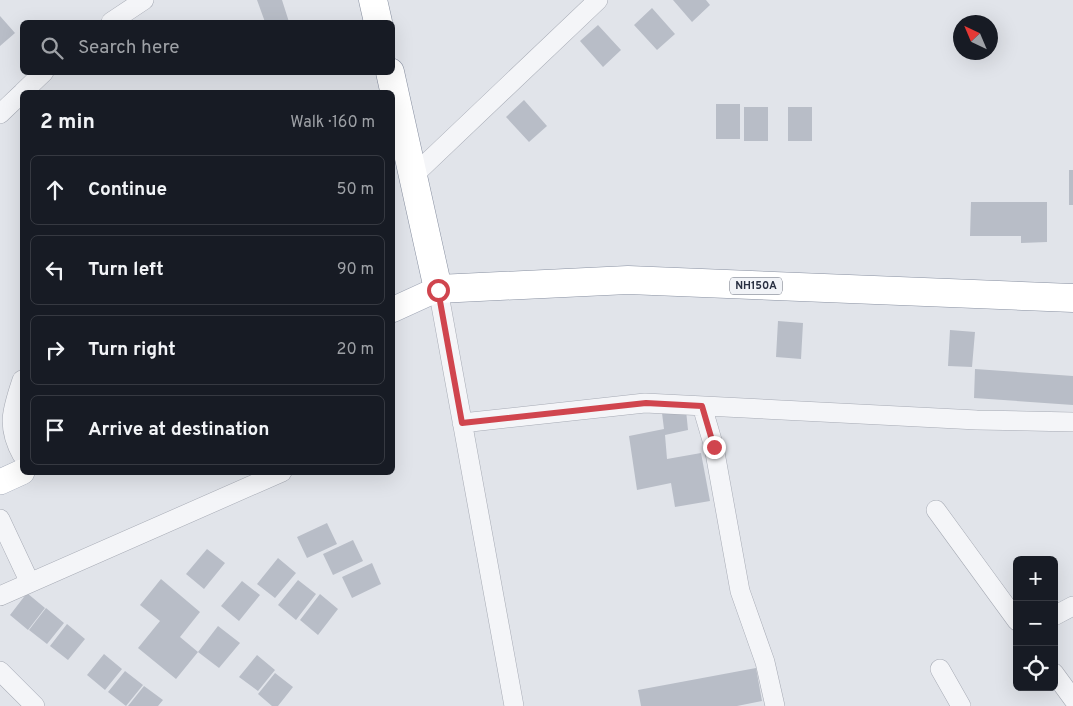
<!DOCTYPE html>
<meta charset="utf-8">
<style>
body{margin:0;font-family:Overpass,sans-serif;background:#242831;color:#f1f3f6}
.controls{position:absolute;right:15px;bottom:15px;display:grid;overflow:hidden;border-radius:8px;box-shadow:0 5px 20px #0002}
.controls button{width:45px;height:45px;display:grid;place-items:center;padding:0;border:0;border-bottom:1px solid #363941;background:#171b24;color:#f1f3f6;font:25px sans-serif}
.compass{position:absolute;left:953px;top:15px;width:45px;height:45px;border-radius:50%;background:#171b24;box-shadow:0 5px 20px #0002;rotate:316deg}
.stop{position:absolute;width:15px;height:15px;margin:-11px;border:4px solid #d0454e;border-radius:50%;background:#fff}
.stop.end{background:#d0454e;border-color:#fff;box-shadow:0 1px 5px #0008}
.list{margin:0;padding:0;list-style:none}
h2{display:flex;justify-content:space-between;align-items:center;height:65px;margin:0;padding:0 20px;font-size:21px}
h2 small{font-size:16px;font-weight:400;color:#9ea1a6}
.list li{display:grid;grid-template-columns:32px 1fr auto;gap:15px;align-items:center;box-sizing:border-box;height:70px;margin:0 10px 10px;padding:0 10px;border:1px solid #363941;border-radius:8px}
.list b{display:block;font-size:19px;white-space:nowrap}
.list em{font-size:16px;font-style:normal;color:#9ea1a6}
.icon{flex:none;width:28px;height:28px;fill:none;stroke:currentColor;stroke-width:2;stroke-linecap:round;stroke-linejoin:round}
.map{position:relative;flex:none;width:1073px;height:706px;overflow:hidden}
.search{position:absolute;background:#171b24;box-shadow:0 5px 20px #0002;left:20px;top:20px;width:375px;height:55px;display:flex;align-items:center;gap:12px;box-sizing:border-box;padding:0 18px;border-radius:8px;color:#9ea1a6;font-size:19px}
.panel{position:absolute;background:#171b24;box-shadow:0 5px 20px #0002;left:20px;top:90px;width:375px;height:385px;border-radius:8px}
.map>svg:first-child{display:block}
.building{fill:#b8bdc7}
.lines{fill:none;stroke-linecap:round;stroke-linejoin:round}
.minor-casing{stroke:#a6aab4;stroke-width:20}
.major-casing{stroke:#a0a7b6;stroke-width:26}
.highway-casing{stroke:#8890a1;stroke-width:29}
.minor{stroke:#f4f5f8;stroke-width:19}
.major{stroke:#fff;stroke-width:25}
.highway{stroke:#fff;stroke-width:28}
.route{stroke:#d0454e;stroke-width:6}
.labels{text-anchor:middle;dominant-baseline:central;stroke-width:5;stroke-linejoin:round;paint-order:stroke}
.shield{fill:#f1f3f7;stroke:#656a78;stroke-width:1}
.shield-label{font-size:11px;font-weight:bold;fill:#293042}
</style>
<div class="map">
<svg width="1073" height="706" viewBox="0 0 1073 706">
<rect width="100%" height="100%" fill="#e1e4ea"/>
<path class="building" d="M257,0H282L289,22H265Z
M673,0H706L710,5L692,22Z
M652,8L675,34L657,50L634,25Z
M0,16L15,33L0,46Z
M598,25L621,50L603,67L580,41Z
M524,100L547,126L529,142L506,117Z
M716,104H740V139H716Z
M744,107H768V141H744Z
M788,107H812V141H788Z
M1069,170H1073V205H1069Z
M971,202H1047V242L1021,243V236H970Z
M778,321L803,323L801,359L776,357Z
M950,330L975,332L972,367L948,366Z
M975,369L1073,376V405L974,398Z
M686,410L688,430L665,435L667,459L701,453L710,501L675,507L671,483L637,490L629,436L664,429L662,413Z
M327,523L337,544L307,558L297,537Z
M353,540L363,561L333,575L323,554Z
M207,549L225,563L204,589L186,574Z
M278,558L296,573L275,598L257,584Z
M372,563L381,584L352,598L342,577Z
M161,579L200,612L180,637L198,652L218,626L240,643L219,668L198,652L176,679L138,648L160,621L140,605Z
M298,580L316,594L296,620L278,605Z
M242,581L260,595L239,621L221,606Z
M27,593L45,608L28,630L10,615Z
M320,594L338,609L318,635L300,620Z
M46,608L64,623L47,644L29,630Z
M67,624L85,639L68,660L50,646Z
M104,654L122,669L105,690L87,675Z
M257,655L275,670L258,691L239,677Z
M756,668L762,701L737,706H641L638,690Z
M125,671L143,685L126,706L108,692Z
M275,673L293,687L278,706H272L258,694Z
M144,686L163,700L158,706H128Z"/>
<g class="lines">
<g class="minor-casing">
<path id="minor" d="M111,22L144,0
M23,92L44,72
M0,114L22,93
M413,176L598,0
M438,289L514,706
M22,380C12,410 6,426 22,455
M702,406L714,447L740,591L765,662L775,706
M462,423L645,403L977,420L1073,422
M936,510L1017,621
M0,519L30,583
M0,596L282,472
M1054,616L1073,606
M940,669L961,706
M0,671L35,706
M1054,673L1073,699"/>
</g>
<g class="major-casing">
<path id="major" d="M392,310L438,289
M0,482L22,472"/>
</g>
<g class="highway-casing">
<path id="highway" d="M373,0L378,22
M390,72L438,289L628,280L1073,298"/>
</g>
<use href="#minor" class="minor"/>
<use href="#major" class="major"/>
<use href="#highway" class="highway"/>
</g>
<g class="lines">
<path class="route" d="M438,290L462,423L646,403L702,406L714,447"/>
</g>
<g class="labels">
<rect class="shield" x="730" y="277.5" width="52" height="17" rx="4"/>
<g class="shield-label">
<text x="756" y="286">NH150A</text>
</g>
</g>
</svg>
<div class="controls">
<button>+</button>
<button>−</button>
<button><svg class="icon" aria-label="locate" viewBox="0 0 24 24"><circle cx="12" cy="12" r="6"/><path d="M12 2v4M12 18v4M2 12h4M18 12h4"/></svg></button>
</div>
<svg class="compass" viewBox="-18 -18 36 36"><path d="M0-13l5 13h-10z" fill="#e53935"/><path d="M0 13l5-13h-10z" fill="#9ea1a6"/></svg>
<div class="stop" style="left:438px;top:290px"></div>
<div class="stop end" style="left:714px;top:447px"></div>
<div class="search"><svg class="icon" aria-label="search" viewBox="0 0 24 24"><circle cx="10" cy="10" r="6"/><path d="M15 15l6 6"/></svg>Search here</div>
<section class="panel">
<h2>2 min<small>Walk · 160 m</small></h2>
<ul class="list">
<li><svg class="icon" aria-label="ahead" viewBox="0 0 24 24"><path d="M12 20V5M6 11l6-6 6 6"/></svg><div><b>Continue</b></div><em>50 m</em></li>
<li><svg class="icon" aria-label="left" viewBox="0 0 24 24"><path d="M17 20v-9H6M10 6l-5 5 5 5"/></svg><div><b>Turn left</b></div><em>90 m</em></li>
<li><svg class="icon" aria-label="right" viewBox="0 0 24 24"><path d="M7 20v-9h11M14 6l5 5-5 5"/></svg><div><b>Turn right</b></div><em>20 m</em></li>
<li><svg class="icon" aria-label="arrive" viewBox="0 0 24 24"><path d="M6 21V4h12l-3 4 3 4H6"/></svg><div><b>Arrive at destination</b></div></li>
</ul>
</section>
</div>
